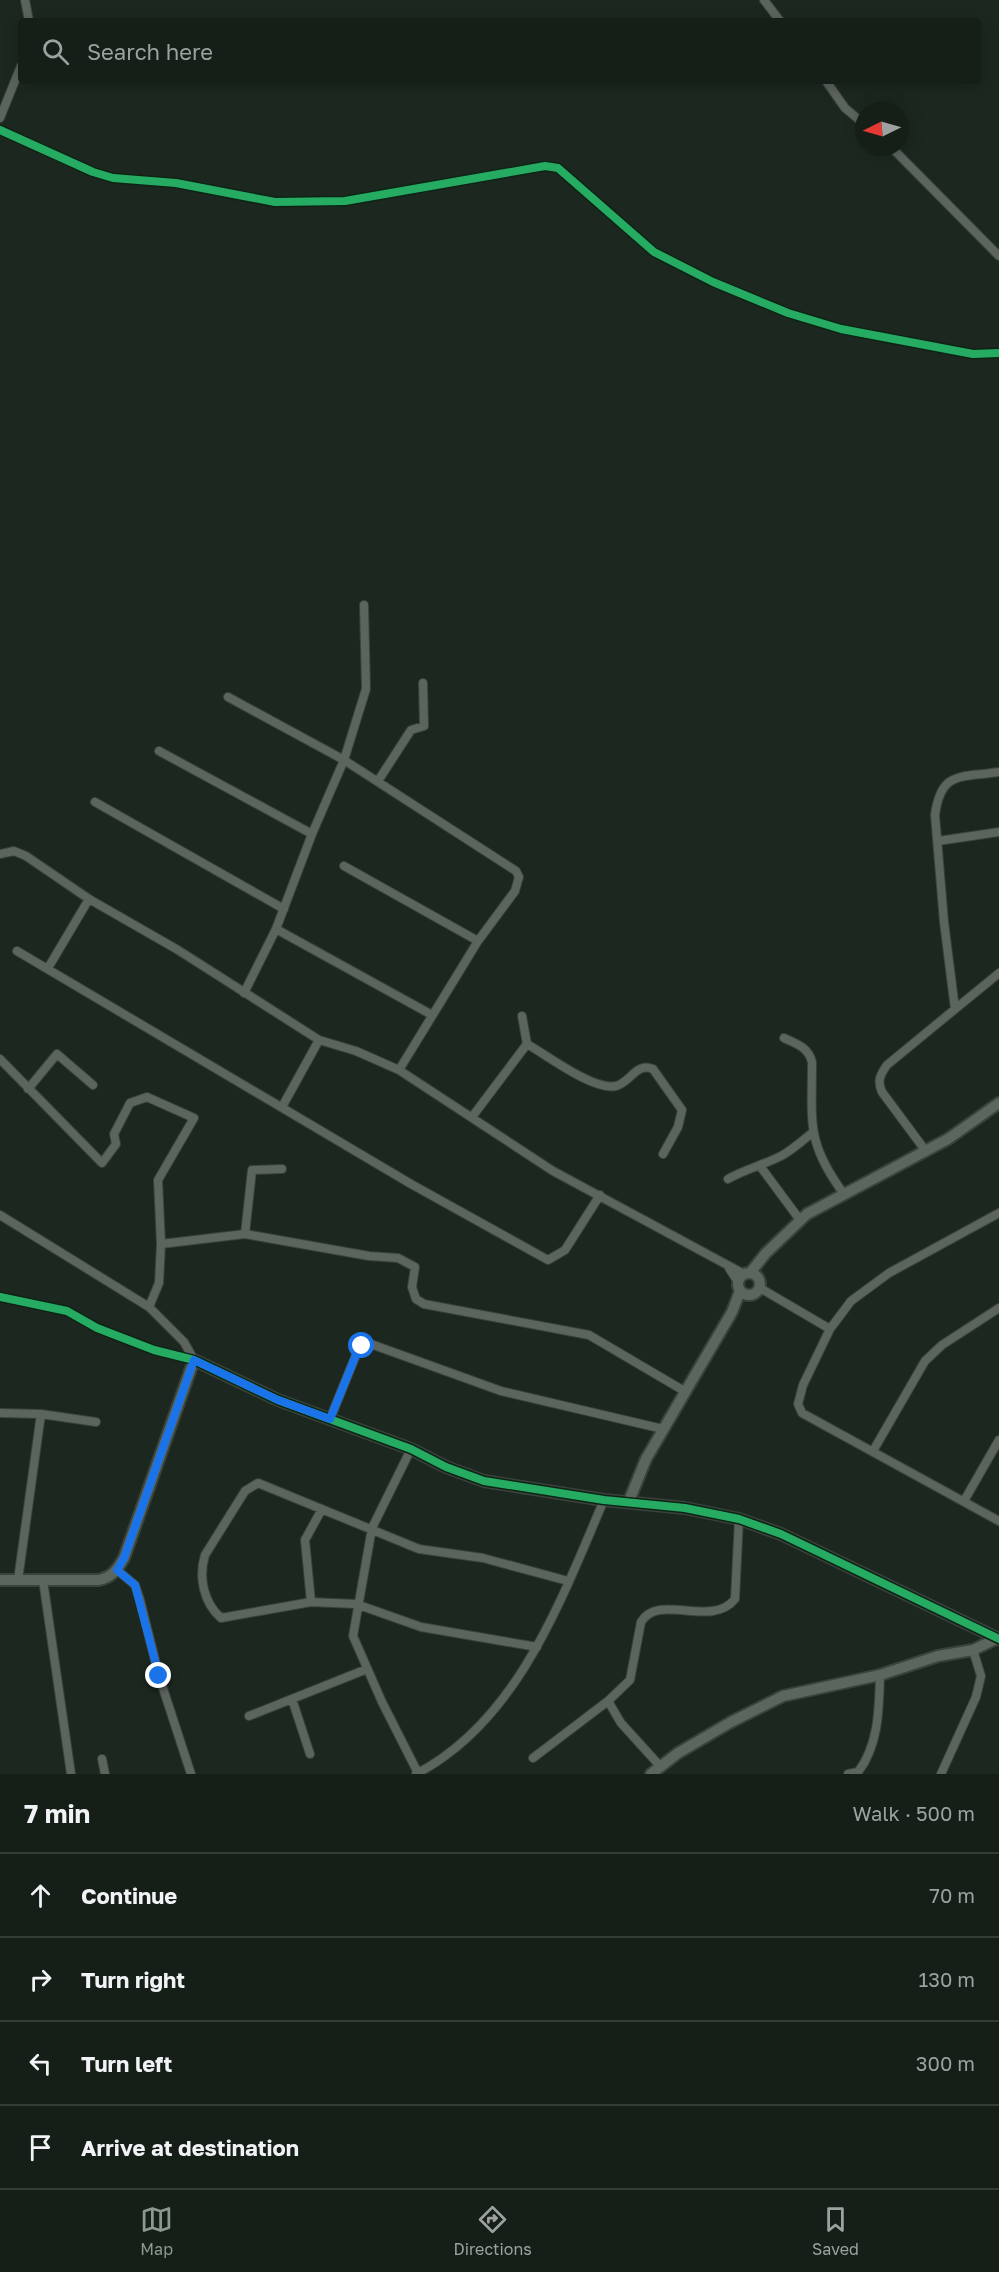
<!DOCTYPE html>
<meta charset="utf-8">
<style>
body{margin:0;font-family:"Golos Text",sans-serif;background:#222b24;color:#f1f3f6}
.compass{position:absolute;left:855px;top:102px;width:54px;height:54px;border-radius:50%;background:#151e17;box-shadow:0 3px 15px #0003;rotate:265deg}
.stop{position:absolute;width:18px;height:18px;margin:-14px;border:4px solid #1a73e8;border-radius:50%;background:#fff}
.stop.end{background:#1a73e8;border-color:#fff;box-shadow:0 2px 6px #0008}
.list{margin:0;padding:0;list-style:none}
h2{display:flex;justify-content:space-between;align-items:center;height:78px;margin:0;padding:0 24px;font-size:26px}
h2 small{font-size:20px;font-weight:400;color:#9da2a1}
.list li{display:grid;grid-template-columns:39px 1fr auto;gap:18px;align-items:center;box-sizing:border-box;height:84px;padding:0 24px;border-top:2px solid #343c36}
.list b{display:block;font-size:22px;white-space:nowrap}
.list em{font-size:20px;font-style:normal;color:#9da2a1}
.icon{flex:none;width:33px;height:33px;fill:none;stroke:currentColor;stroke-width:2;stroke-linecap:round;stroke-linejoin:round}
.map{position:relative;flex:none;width:999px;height:1774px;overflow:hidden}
.search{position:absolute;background:#151e17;box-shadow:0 3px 15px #0003;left:18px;right:18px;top:18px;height:66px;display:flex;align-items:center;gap:15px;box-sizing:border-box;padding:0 21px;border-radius:6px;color:#9da2a1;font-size:22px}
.sheet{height:414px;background:#151e17}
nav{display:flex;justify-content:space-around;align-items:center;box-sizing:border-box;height:84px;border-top:2px solid #343c36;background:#151e17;font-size:16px;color:#9da2a1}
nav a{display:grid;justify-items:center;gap:3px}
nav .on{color:#8c998f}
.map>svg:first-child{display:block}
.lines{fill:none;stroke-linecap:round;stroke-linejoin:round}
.street-casing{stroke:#39433c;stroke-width:10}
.secondary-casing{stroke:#39433c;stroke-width:14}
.street{stroke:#5c645e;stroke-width:8}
.secondary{stroke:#5b665e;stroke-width:10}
.cycleway-casing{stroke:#0d2314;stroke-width:11}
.cycleway{stroke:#26ab63;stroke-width:8}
.route{stroke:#1a73e8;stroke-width:8}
</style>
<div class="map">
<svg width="999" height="1774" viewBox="0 0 999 1774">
<rect width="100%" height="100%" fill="#1c281f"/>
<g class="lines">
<g class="street-casing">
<path id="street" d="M25,0L29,21
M764,0L780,21
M826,81L845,108L864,124
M0,118L21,66
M0,130L93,172L113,178L176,183L275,202L345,201L545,166L558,168L654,252L713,282L788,313L841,329L973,354L999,353
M891,147L999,256
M228,697L344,760L516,871L519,877L515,891L478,941L399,1070
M159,751L312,834
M378,781L411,730L424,726L423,683
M95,802L284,909
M938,841L999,832
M0,854L14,851L26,856L89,899L178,950L319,1040L356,1051L399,1070L553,1171L744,1274
M344,866L478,941
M276,929L432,1015
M17,951L411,1184L548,1260L565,1250L600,1195
M48,968L89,899
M244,993L276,929L312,834L344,760L366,689L364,605
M955,1009L944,922L935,815C941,770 961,778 999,772
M784,1038C797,1044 808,1047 812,1062C812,1123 806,1143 844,1194
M527,1044C548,1056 594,1091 616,1086C631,1082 636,1062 653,1069L682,1110L678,1127L663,1154
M0,1059L102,1163L116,1144L114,1134L130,1103L147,1097L194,1118L158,1180L161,1244L159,1283L149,1307
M28,1089L57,1054L93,1085
M282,1107L319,1040
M472,1117L527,1044L522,1016
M925,1150L882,1092C877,1081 880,1075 887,1065L999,973
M760,1166L800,1220
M728,1179C746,1169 763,1165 781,1156C792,1150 802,1141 812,1133
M999,1213L889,1273L851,1301L830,1329L803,1385L798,1404L802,1413L999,1521
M0,1215L149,1307L184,1342L194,1360
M245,1234L252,1170L282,1169
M161,1244L245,1234L369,1256L398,1258L415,1267L412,1287L416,1299L424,1304L589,1335L686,1392
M729,1268L738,1282
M760,1288L830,1329
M0,1297L67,1311L97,1328L154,1350L194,1360
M0,1413L41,1414L96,1422
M330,1419L358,1350L368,1343L501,1391L663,1429
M411,1449L372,1528L353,1636L382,1702L418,1773
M873,1451L925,1361L942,1345L999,1308
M964,1501L999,1440
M117,1570L135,1585L140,1600L159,1676L191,1774
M18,1580L41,1414
M43,1580L71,1774
M311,1602L305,1540L322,1509
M537,1647L421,1627L356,1604L311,1602L221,1618C204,1603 198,1578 205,1555L245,1491L258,1483L419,1549L483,1558L568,1581
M292,1699L310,1754
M608,1701L621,1723L660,1766
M249,1716L367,1669
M533,1758L608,1701L630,1680L641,1622C659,1592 711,1629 735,1599L739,1519
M102,1759L105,1774
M416,1774C518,1721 561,1600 604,1500
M848,1774L858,1772C879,1745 879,1708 880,1675
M941,1774L976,1697L981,1676L973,1650"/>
</g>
<g class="secondary-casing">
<path id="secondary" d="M738 1284a11 11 0 1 1 22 0a11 11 0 1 1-22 0Z
M750,1273L766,1253L807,1214L948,1139L999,1103
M629,1501L646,1459L732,1312L740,1291
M0,1580H99C112,1577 117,1570 124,1558L194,1360L278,1400L411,1449L446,1467L484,1481L604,1500L685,1508L739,1519L781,1534L999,1639
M651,1774L678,1753L731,1722L783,1696L880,1675L938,1656L973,1650L998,1638"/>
</g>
<use href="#street" class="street"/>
<use href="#secondary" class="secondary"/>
<g class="cycleway-casing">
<path id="cycleway" d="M0,130L93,172L113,178L176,183L275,202L345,201L545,166L558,168L654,252L713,282L788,313L841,329L973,354L999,353
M0,1297L67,1311L97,1328L154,1350L194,1360L278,1400L411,1449L446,1467L484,1481L604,1500L685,1508L739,1519L781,1534L999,1639"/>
</g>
<use href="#cycleway" class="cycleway"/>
</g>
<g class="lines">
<path class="route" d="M159,1676L135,1585L117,1570L124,1558L194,1360L278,1400L330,1419L358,1350L362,1346"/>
</g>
</svg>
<svg class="compass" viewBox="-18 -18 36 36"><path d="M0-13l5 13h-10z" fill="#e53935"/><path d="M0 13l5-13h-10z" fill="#9da2a1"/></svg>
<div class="stop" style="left:362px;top:1346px"></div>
<div class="stop end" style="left:159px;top:1676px"></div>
<div class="search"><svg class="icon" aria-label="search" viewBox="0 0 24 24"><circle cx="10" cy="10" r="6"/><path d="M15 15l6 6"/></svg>Search here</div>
</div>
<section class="sheet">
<h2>7 min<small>Walk · 500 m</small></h2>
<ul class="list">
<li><svg class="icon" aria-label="ahead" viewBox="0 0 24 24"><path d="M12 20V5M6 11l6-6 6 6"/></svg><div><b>Continue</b></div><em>70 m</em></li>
<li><svg class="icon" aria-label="right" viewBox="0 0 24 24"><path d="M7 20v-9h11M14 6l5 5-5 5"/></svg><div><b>Turn right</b></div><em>130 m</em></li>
<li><svg class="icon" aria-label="left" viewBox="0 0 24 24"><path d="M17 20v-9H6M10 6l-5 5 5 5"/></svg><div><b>Turn left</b></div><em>300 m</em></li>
<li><svg class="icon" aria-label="arrive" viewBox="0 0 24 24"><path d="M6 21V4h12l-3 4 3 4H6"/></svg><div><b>Arrive at destination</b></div></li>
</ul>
</section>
<nav>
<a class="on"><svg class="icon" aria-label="map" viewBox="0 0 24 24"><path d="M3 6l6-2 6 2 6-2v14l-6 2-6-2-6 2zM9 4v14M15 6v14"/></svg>Map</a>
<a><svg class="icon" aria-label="directions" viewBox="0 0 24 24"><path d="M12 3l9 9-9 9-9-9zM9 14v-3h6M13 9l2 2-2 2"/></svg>Directions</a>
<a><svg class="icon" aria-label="saved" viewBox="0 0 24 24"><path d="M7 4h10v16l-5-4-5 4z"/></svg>Saved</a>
</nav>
